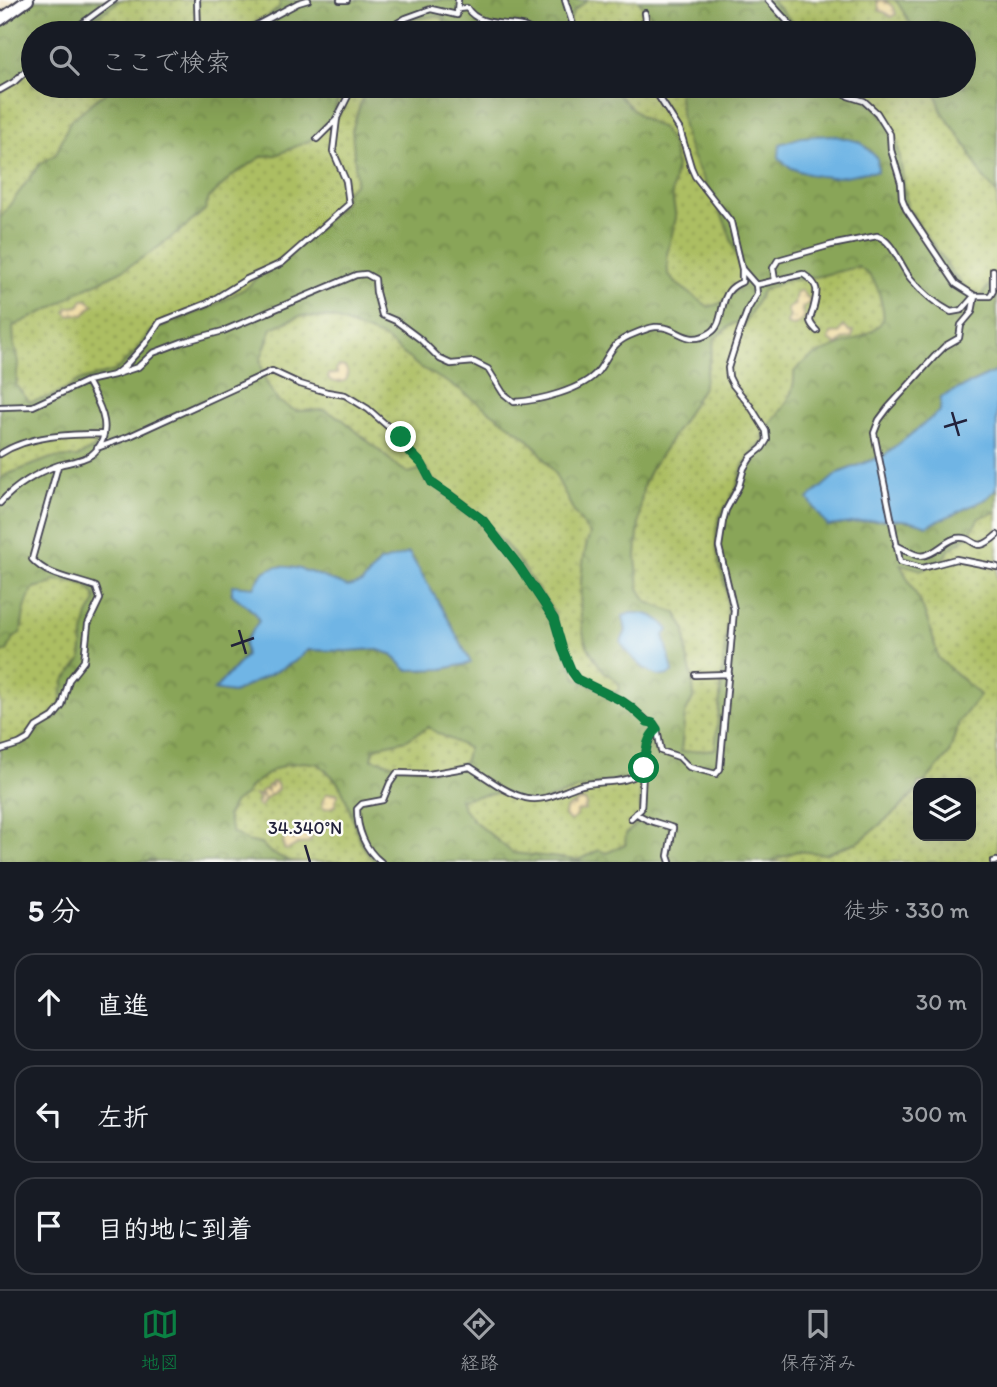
<!DOCTYPE html>
<html lang="ja">
<meta charset="utf-8">
<style>
body{margin:0;font-family:Itim,"Klee One",sans-serif;background:#20242c;color:#f1f3f6}
.controls{position:absolute;right:21px;bottom:21px;display:grid;overflow:hidden;border-radius:14px;box-shadow:0 7px 28px #0002}
.controls button{width:63px;height:63px;display:grid;place-items:center;padding:0;border:0;border-bottom:2px solid #363941;background:#171b24;color:#f1f3f6;font:35px sans-serif}
.stop{position:absolute;width:21px;height:21px;margin:-16px;border:5px solid #0b8043;border-radius:50%;background:#fff}
.stop.end{background:#0b8043;border-color:#fff;box-shadow:0 2px 7px #0008}
.list{margin:0;padding:0;list-style:none}
h2{display:flex;justify-content:space-between;align-items:center;height:91px;margin:0;padding:0 28px;font-size:30px}
h2 small{font-size:23px;font-weight:400;color:#9ea1a6}
.list li{display:grid;grid-template-columns:46px 1fr auto;gap:21px;align-items:center;box-sizing:border-box;height:98px;margin:0 14px 14px;padding:0 14px;border:2px solid #363941;border-radius:21px}
.list b{display:block;font-size:26px;white-space:nowrap}
.list em{font-size:23px;font-style:normal;color:#9ea1a6}
.icon{flex:none;width:38px;height:38px;fill:none;stroke:currentColor;stroke-width:2;stroke-linecap:round;stroke-linejoin:round}
.map{position:relative;flex:none;width:997px;height:862px;overflow:hidden}
.search{position:absolute;background:#171b24;box-shadow:0 7px 28px #0002;left:21px;right:21px;top:21px;height:77px;display:flex;align-items:center;gap:18px;box-sizing:border-box;padding:0 24px;border-radius:38px;color:#9ea1a6;font-size:26px}
.sheet{height:427px;background:#171b24}
nav{display:flex;justify-content:space-around;align-items:center;box-sizing:border-box;height:98px;border-top:2px solid #363941;background:#171b24;font-size:19px;color:#9ea1a6}
nav a{display:grid;justify-items:center;gap:4px}
nav .on{color:#0b8043}
.map>svg:first-child{display:block}
.grass{fill:url(#grass-dots);stroke:#67704e;stroke-width:2;fill-rule:evenodd}
.forest{fill:url(#forest-crowns);stroke:#56644a;stroke-width:2;fill-rule:evenodd}
.sand{fill:url(#sand-dots);stroke:#887e6c;stroke-width:2}
.water{fill:#6fb5e5;stroke:#486c90;stroke-width:2}
.lines{fill:none;stroke-linecap:round;stroke-linejoin:round}
.service-casing{stroke:#413f50;stroke-width:8}
.tertiary-casing{stroke:#413f50;stroke-width:14}
.service{stroke:#fff;stroke-width:4.5}
.tertiary{stroke:#fff;stroke-width:10}
.route{stroke:#0b8043;stroke-width:9}
.ticks{fill:none;stroke:#22223b;stroke-width:2.5}
.ticks-label{font-size:18px;text-anchor:middle;fill:#22223b;stroke:#fdfcf7;stroke-width:5;stroke-linejoin:round;paint-order:stroke}
</style>
<div class="map">
<svg width="997" height="862" viewBox="0 0 997 862">
<defs>
<pattern id="grass-dots" width="8" height="8" patternUnits="userSpaceOnUse" patternTransform="scale(1.75)"><rect width="8" height="8" fill="#acbe62"/><path d="M2 2h.1M6 6h.1" fill="none" stroke="#8c9a52" stroke-width="1.8" stroke-linecap="round"/></pattern>
<pattern id="forest-crowns" width="20" height="18" patternUnits="userSpaceOnUse" patternTransform="scale(1.75)"><rect width="20" height="18" fill="#89a558"/><path d="M2 6a3 3 0 1 1 6 0M12 15a3 3 0 1 1 6 0" fill="none" stroke="#70864a"/></pattern>
<pattern id="sand-dots" width="8" height="8" patternUnits="userSpaceOnUse" patternTransform="scale(1.75)"><rect width="8" height="8" fill="#eeda9e"/><path d="M2 2h.1M6 6h.1" fill="none" stroke="#ccbb89" stroke-width="1.8" stroke-linecap="round"/></pattern>
</defs>
<rect width="100%" height="100%" fill="#fdfcf7"/>
<filter id="ink" filterUnits="userSpaceOnUse"><feTurbulence type="fractalNoise" baseFrequency=".0143" numOctaves="2"/><feDisplacementMap in="SourceGraphic" scale="14" xChannelSelector="R" yChannelSelector="G"/><feConvolveMatrix kernelMatrix="1 2 1 2 8 2 1 2 1" color-interpolation-filters="sRGB"/></filter>
<filter id="wash" filterUnits="userSpaceOnUse"><feTurbulence type="fractalNoise" baseFrequency=".00686" numOctaves="4" result="noise"/><feDisplacementMap in="SourceGraphic" scale="28" xChannelSelector="R" yChannelSelector="G"/><feGaussianBlur stdDeviation="1.57" result="paint"/><feColorMatrix in="noise" values="0 0 0 0 0 0 0 0 0 0 0 0 0 0 0 0 0 1.4 0 .05"/><feComposite in="paint" operator="in"/></filter>
<g filter="url(#wash)">
<rect width="100%" height="100%" fill="#f1e3c7"/>
<path class="grass" d="M37,0H923L953,33H33V86H964L997,82V862H0V27ZM918,783H971V836H918Z"/>
<path class="forest" d="M19,0H120L74,33H33V67L14,84L0,93V14Z
M280,0H588L574,11L564,33H429C437,31 443,28 445,19L438,16L414,19L389,33H237L259,20L266,18L279,8Z
M638,0H771L803,33H688L686,31L666,33Z
M894,0H997V194L982,176L968,149L941,110L934,86H964V33H916L898,3Z
M116,86H344L338,98L333,117L309,141L276,155L263,156L233,175L209,198L205,210L184,228L152,252L121,271L86,288L52,308L13,326L14,345L18,362L16,386L30,402L47,398L65,390L78,381L115,371L135,352L150,331L211,307L248,287L266,267L290,254L345,202L346,191L355,184L356,177L352,130L366,86H609L641,117L662,128L672,144L676,165L672,194L676,218L667,254L668,274L677,284L709,307L721,303L745,282C738,264 733,244 726,225C716,200 700,176 690,151C682,130 680,108 678,86H842L849,93L865,98L878,110L893,131L899,151L907,207L954,275L967,289L981,296L989,285L997,282V371L941,397V411L885,455L838,473L829,526C858,523 899,513 927,526L986,499L997,488V511L979,518L969,535L949,550L944,559L923,570L900,564L922,606L932,633L938,658L980,695L959,722L949,754L924,783H918V789L900,808L860,841L825,854L797,851L770,862H376C354,843 354,813 341,788C337,779 326,771 319,764L303,762L286,765L273,770L251,786L245,795L235,802L227,815L232,832L247,841L261,844L271,853L292,862H157L150,860L147,862H0V745L15,743L20,740L39,721L45,719L56,710L60,704L64,681L81,660L83,635L88,615L96,601L95,595L87,586L76,582L54,580L50,584L34,588L30,594L24,612L21,632L13,639L7,651L0,654V480L6,475L51,458L77,457L94,448L100,438C68,437 28,442 0,457V218L40,164L56,154L70,121L98,98ZM877,158L878,172L864,171L844,176H822ZM858,267C871,275 877,283 880,297C881,304 885,313 883,319C876,338 824,347 807,360C802,363 798,368 794,372C796,397 780,413 763,431L764,441L752,453L743,465L736,489L719,518L716,529V545L719,563L726,589L728,615L715,749L681,752L685,714L694,696L692,676L687,657L685,629L676,613L647,602L639,588L636,556L641,501L644,484L650,471L684,419L703,387L715,338L734,323L744,325L763,290L788,280H797L815,277ZM300,316L333,318L384,338L418,366L459,389L527,438L538,450L554,472L574,512L590,534C580,560 575,625 589,649C593,656 599,666 605,672C611,678 617,678 620,687L616,693L593,686L576,678L553,611L513,553L483,519L451,493L433,481L426,468L408,473L396,465L341,418L324,410L296,411L278,401L266,382L260,361L272,328ZM380,562L470,663L442,669L407,670L391,654L375,649L348,651L308,650L294,662L233,693L214,690L246,655L244,643L259,621L256,613L232,594L255,587C257,583 260,576 263,573C282,555 328,580 348,588L362,583ZM631,613L650,615L664,635L665,640L621,642L626,632L624,616ZM428,727L437,733L468,748L464,763L448,768L430,771L421,768L397,766L383,761L372,759L374,749L384,745L407,740ZM639,777L641,819L626,834L625,845L606,853L599,850L579,860L513,853L473,820L463,807L460,799L503,792L520,801L532,803L542,802L580,788Z"/>
<path class="sand" d="M881,0C889,2 894,6 896,14L891,17L884,12L880,11L877,2Z
M221,21L226,24L236,23L239,28C232,35 218,34 209,31L208,27L210,24L215,25Z
M801,290L806,297L809,298V303L802,308L804,319L794,326L788,325L787,322L790,317L787,310L788,308L794,305L796,293Z
M83,300H88L93,305L84,315L75,314L70,316L68,315L66,312L68,308L79,306Z
M844,327L849,331H854L852,337L844,339L837,345L829,340L831,334L839,333L842,328Z
M339,366L345,367C348,371 349,375 346,380C341,383 332,383 328,378L329,374H337L336,369Z
M272,782L277,784L278,789L265,799L261,806H258L257,804L259,799L255,795H258L262,797L260,792L264,789L268,792L267,787L269,785L272,786Z
M337,793L338,795L335,800L336,806L324,809C319,803 324,799 326,794Z
M577,801H585L587,805L585,807L586,810L577,811L576,817L572,820H569L565,815L566,809L571,805L574,806Z
M302,831L305,833H310L312,837C307,846 306,843 298,844C295,845 290,849 287,850L284,849L283,840L288,836L294,840L298,833Z"/>
<path class="water" d="M831,135L860,142L877,158L878,172C863,171 858,174 844,176C824,179 792,174 779,158L780,144L802,137Z
M997,371V488L986,499L927,526C899,513 858,523 828,526L808,499L838,473L885,455L940,411L941,397Z
M409,553L445,613L471,663L442,669L407,670L391,654L375,649L348,651L308,650L294,662L233,693L214,690L246,656L244,643L259,621L255,613L232,594V585L254,587C257,583 260,576 263,573C282,555 328,580 348,587L362,583L380,562Z
M631,613C649,613 658,616 669,630L664,635L673,672C668,675 667,676 661,676C648,675 627,654 621,642L626,631L623,616Z"/>
</g>
<g filter="url(#ink)">
<g class="lines">
<g class="service-casing">
<path id="service" d="M197,0L198,33H199
M340,0H347
M565,0L573,25L568,33
M768,0L798,33
M458,9L467,8C478,26 503,22 521,26C527,27 532,31 537,33
M69,33L114,0
M242,33L298,3L308,0
M381,33L406,18L431,9L457,15L458,0
M636,33V31L646,20L645,13
M838,86L848,96L864,101L877,113L890,134L891,150L901,183L902,199L906,209L956,284L975,296H990L993,291V270
M0,90L14,82L33,64
M317,139L337,119
M775,280L773,268L778,260L831,245L877,236C893,240 900,266 911,279C922,292 936,304 951,312L962,310L974,296
M756,285L803,274C820,285 818,291 813,310C812,313 810,318 810,321C811,325 815,329 817,331
M975,296L972,312L961,325L959,338L945,346L935,356L888,408L879,420L874,433L900,562L922,568L956,559L997,567
M114,375L138,367L153,353L182,342L223,331L356,275L366,274L375,279L376,292L382,315L396,321L420,339L440,359L451,364L474,362L488,369L503,393L514,402C538,401 583,390 598,371C610,355 610,345 629,336C636,333 647,328 655,327C678,325 686,348 710,333C724,325 719,304 729,291C732,287 737,284 742,282V270
M0,407L33,406L87,381
M97,448L130,436L272,371L300,384L327,392L345,395L368,409L400,437L408,450L422,464L432,483L451,496L483,520L519,566L554,619L563,650L572,672L577,679L622,701L632,708L647,721L653,723L657,729L661,751L679,757L689,767L716,774L720,769L734,610L719,547L723,521L726,510L739,486L744,468L751,457L762,448L767,440L766,431L751,407L733,385L729,377L728,368L739,333L748,309L757,294L756,285L742,269L731,222L695,176L691,167L680,130L652,86
M0,454C29,435 70,434 104,434
M0,503C15,486 38,472 59,465C69,462 82,461 91,455C102,447 106,434 104,421C102,407 93,393 87,381L114,375L125,366L145,344L160,322L208,303L247,279L282,263L349,204L346,181L333,151L337,118L353,86
M896,545C918,556 920,562 942,546C946,543 951,539 957,538C977,535 972,557 997,535
M695,675L729,674
M0,750L19,744L28,739L36,727L53,717L62,706L69,680L84,661L88,624L100,599L96,587C74,578 49,578 32,559L58,466
M636,813C649,823 658,822 673,828L668,856L670,862
M631,818L641,809C643,787 641,743 657,729
M381,862C365,850 357,829 357,809L362,804L383,800L390,783L397,773L429,774L470,767C486,777 507,794 526,798C545,802 560,792 578,786C596,780 619,785 637,775C640,773 641,771 644,768
M993,862L997,861"/>
</g>
<g class="tertiary-casing">
<path id="tertiary" d="M0,20L28,0"/>
</g>
<use href="#service" class="service"/>
<use href="#tertiary" class="tertiary"/>
</g>
</g>
<g class="lines" filter="url(#ink)">
<path class="route" d="M401,437L408,450L422,464L432,483L451,496L483,520L519,566L554,619L563,650L572,672L577,679L622,701L632,708L647,722L653,723L657,729C645,739 646,753 644,768"/>
</g>
<path class="ticks" d="M952,412L959,436M944,427L967,420M239,630L246,654M231,646L254,638M305,845L310,862"/>
<g class="ticks-label">
<text x="305" y="834">34.340°N</text>
</g>
</svg>
<div class="controls">
<button><svg class="icon" aria-label="layers" viewBox="0 0 24 24"><path d="M12 4l9 5-9 5-9-5zM3 14l9 5 9-5"/></svg></button>
</div>
<div class="stop" style="left:644px;top:768px"></div>
<div class="stop end" style="left:401px;top:437px"></div>
<div class="search"><svg class="icon" aria-label="search" viewBox="0 0 24 24"><circle cx="10" cy="10" r="6"/><path d="M15 15l6 6"/></svg>ここで検索</div>
</div>
<section class="sheet">
<h2>5 分<small>徒歩 · 330 m</small></h2>
<ul class="list">
<li><svg class="icon" aria-label="ahead" viewBox="0 0 24 24"><path d="M12 20V5M6 11l6-6 6 6"/></svg><div><b>直進</b></div><em>30 m</em></li>
<li><svg class="icon" aria-label="left" viewBox="0 0 24 24"><path d="M17 20v-9H6M10 6l-5 5 5 5"/></svg><div><b>左折</b></div><em>300 m</em></li>
<li><svg class="icon" aria-label="arrive" viewBox="0 0 24 24"><path d="M6 21V4h12l-3 4 3 4H6"/></svg><div><b>目的地に到着</b></div></li>
</ul>
</section>
<nav>
<a class="on"><svg class="icon" aria-label="map" viewBox="0 0 24 24"><path d="M3 6l6-2 6 2 6-2v14l-6 2-6-2-6 2zM9 4v14M15 6v14"/></svg>地図</a>
<a><svg class="icon" aria-label="directions" viewBox="0 0 24 24"><path d="M12 3l9 9-9 9-9-9zM9 14v-3h6M13 9l2 2-2 2"/></svg>経路</a>
<a><svg class="icon" aria-label="saved" viewBox="0 0 24 24"><path d="M7 4h10v16l-5-4-5 4z"/></svg>保存済み</a>
</nav>
